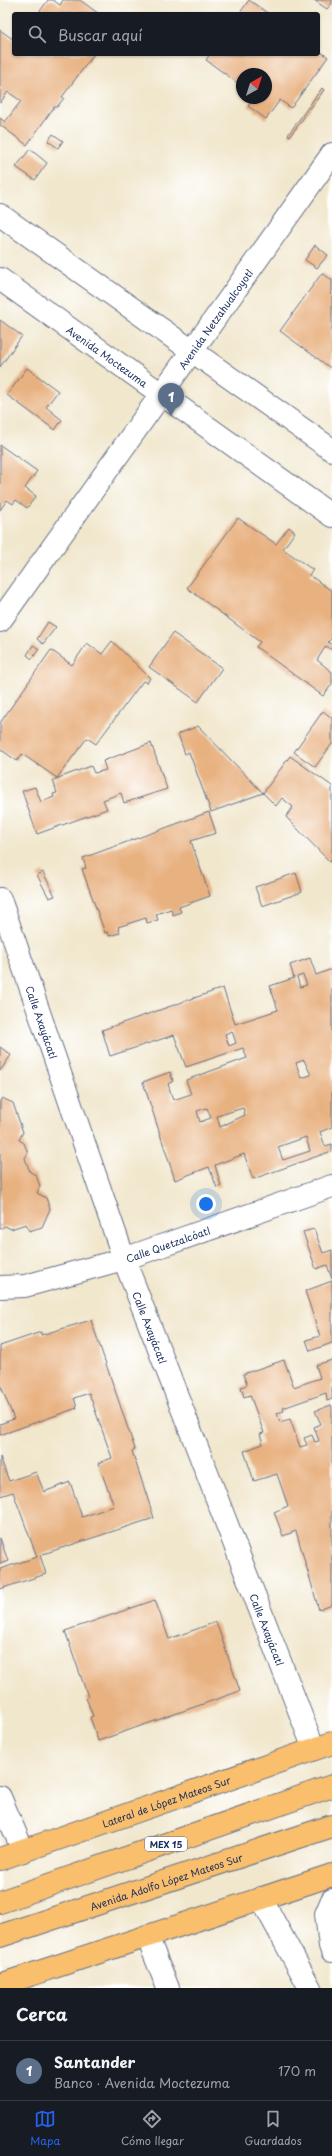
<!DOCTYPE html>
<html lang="es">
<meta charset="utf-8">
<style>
body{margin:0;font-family:"Playpen Sans",sans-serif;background:#20242c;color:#f1f3f6}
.compass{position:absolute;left:236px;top:68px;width:36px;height:36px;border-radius:50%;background:#171b24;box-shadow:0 1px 3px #0004;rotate:39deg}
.you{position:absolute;left:206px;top:1204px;width:14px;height:14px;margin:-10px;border:3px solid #fff;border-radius:50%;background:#1a73e8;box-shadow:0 0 0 6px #1a73e833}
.badge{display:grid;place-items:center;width:26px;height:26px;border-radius:50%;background:#2563eb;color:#fff;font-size:13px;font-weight:700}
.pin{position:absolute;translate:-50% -33px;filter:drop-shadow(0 1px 2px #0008)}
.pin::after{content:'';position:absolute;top:21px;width:14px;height:12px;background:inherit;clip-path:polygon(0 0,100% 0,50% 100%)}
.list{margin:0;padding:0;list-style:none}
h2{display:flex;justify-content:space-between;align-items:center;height:52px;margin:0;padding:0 16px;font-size:17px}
h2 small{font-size:13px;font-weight:400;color:#9ea1a6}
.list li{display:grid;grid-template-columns:26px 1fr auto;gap:12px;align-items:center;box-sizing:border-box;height:60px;padding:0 16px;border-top:1px solid #363941}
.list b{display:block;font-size:15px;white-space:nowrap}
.list p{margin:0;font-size:13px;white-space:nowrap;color:#9ea1a6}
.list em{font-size:13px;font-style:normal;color:#9ea1a6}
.icon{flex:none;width:22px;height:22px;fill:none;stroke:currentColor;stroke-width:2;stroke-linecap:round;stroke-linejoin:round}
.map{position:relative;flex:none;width:332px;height:1988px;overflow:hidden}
.search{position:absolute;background:#171b24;box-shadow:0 1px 3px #0004;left:12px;right:12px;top:12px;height:44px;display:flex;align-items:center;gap:10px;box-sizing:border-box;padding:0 14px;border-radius:4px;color:#9ea1a6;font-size:15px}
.sheet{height:112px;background:#171b24}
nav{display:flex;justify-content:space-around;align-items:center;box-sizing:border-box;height:56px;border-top:1px solid #363941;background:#171b24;font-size:11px;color:#9ea1a6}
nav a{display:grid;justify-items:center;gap:2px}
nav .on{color:#2563eb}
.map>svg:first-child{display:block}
.building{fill:#e8b180;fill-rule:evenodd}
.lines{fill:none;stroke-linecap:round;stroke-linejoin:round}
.minor-casing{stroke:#666f85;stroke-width:24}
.major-casing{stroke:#666f85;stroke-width:24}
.minor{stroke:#fff;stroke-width:22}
.major{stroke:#f9bf6d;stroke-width:22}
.labels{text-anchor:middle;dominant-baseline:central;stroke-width:4;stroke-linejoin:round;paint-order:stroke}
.shield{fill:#fff;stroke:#5f6d8e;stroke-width:1}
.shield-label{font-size:9px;font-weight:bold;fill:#1b2f5e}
.street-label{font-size:10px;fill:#1b2f5e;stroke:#fff}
</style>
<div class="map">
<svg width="332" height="1988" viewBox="0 0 332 1988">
<rect width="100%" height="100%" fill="#fff"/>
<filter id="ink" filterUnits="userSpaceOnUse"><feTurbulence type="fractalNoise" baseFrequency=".025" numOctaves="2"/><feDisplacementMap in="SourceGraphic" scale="8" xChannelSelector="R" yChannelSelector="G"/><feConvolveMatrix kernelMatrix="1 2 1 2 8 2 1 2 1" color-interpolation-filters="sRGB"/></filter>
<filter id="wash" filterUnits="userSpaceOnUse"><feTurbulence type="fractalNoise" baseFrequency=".012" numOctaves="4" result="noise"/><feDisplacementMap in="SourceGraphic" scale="16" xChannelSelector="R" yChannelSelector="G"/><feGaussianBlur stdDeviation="0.9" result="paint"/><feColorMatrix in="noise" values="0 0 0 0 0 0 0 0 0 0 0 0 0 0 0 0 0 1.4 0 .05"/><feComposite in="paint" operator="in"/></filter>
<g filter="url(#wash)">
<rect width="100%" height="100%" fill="#f1e7cd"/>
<g id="blocks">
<path class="building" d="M48,0H53L60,5L63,0H80L99,14H38Z
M249,0L269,14H239Z
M314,0H332V3L327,9Z
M0,30L14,40V54H94L62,97L64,98L57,107H54L27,145L0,125V118L5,122L21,101L8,92L0,103Z
M318,50L328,57L291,108L280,100L266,119L248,106L254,98H266V74H242V86L206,60L210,54H318Z
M322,88L324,90L290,136L288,135Z
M53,134L63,141L58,148L48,141Z
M30,149L47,163L35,180L16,167Z
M315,245L328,255L317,268L305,260Z
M322,273L332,280V291L330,294L332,296V369L280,331Z
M0,320L22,336L0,367Z
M27,368L58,391L46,407L62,420L55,430L7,395Z
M0,445L37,471L25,488L36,496L27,508L16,500L13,504L7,500L0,510Z
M238,518L276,544L289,527L295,532L283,549L313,570L309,575L332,591V638L328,642L332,645V650L326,646L317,660L332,672V684L323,696L256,647L260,642L187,588Z
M48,622L56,627L43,644L37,639Z
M173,633L222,668L198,702L149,667Z
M112,641L150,678L147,683L143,681L96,744L87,738L57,778L22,754L17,761L0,749V723L51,650L72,665L87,643L102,654Z
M33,645L39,649L32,659L27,655Z
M323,711L332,718V744L315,767L294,752Z
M198,726L263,793L211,812L189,752L185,754L178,734Z
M151,743L167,789L124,803L121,793L103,800L107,809L37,834L22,791L35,787L41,802L54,797L53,794L57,793L53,780L91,766L94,773L106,770L103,761Z
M290,756L332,786V858L330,862L286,817L293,807L282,798L276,806L263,793Z
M209,812L216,833L191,841L210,896L179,907L181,912L173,915L171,909L156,914L158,920L147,923L146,918L118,927L120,933L109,936L108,932L105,933L82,869L86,868L83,858Z
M43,872L55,896L49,898L37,875Z
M296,873L302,892L262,906L255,887Z
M310,958L316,975L332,969V1127L320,1132L325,1146L332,1144V1151L253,1179L244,1154L215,1165L221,1186L217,1188L209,1167L175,1180L143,1082L170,1072L173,1081L168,1084L173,1100L191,1094L186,1080L247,1058L243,1048L186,1067L174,1035L110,1056L102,1030L223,988L235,1024L278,1010L270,986L294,978L290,965ZM303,975L307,985L300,987L297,977ZM232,1031L236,1043L229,1046L225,1034ZM304,1060L311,1075L301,1078L296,1063ZM207,1108L211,1118L200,1122L197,1111ZM243,1108L245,1115L220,1127L217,1116ZM306,1137L310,1151L283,1160L278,1147Z
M0,1047L11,1055L0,1071Z
M2,1098L13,1103L23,1132L19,1140L24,1143L28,1153L25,1158L30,1172L36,1175L40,1186L37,1193L46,1198L50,1209L42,1227L29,1231L26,1224L11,1229L5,1226L0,1229V1101Z
M314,1229L323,1253L332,1250V1279L327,1265L316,1269L303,1232Z
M332,1281V1343L310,1351L306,1340L320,1336L305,1291Z
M91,1320L135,1449L132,1451L154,1518L40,1555L46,1574L0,1589V1569L37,1557L13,1492L0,1496V1457L9,1481L36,1472L44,1492L70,1482L82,1517L114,1506L98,1463L112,1458L89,1393L74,1398L77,1408L0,1435V1424L14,1419L0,1384V1346L41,1332V1335Z
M284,1360L294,1387L320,1378L316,1365L332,1360V1399L327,1401L326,1393L283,1408L284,1411L277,1413L280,1422L290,1419L300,1447L307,1445L304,1438L312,1435L315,1442L319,1441L314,1427L321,1424L315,1411L331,1405L332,1407V1605L319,1610L296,1531L283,1536L274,1512L288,1506L277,1474L254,1481L244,1451L263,1444L260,1434L264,1433L250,1395L244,1397L241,1387L247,1385L243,1374Z
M0,1538L8,1561L0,1564Z
M155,1600L169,1639L216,1622L240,1691L98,1741L90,1717L93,1716L86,1698L88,1697L65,1631Z"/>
</g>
</g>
<g filter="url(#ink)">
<use href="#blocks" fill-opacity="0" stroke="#666f85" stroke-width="1"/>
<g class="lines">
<g class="minor-casing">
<g id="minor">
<path d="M0,215L332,450"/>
<path id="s1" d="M0,279L332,516"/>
<path id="s2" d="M0,621L332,154"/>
<path id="s3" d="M0,899L124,1259L314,1749"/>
<path id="s4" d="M0,1287L25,1286L124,1259L332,1186"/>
<path d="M0,1797L23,1851"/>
<path d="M261,1898L310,1988"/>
<path d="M332,1900L326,1914L330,1946L332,1951"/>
<path d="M147,1936L168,1988"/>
</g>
</g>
<g class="major-casing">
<g id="major">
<path id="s5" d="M0,1859L332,1743"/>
<path d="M0,1902L332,1786"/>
<path id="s6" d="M0,1936L332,1826"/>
<path d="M0,1985L332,1875"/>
</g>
</g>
<use href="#minor" class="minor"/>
<use href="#major" class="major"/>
</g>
</g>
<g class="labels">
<rect class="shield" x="145" y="1837" width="42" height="14" rx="3"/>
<g class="shield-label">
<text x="166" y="1844">MEX 15</text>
</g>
<g class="street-label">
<text stroke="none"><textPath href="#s2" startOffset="371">Avenida Netzahualcoyotl</textPath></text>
<text stroke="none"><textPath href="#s1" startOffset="132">Avenida Moctezuma</textPath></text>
<text stroke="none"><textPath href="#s3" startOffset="130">Calle Axayácatl</textPath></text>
<text stroke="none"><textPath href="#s4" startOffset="174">Calle Quetzalcóatl</textPath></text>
<text stroke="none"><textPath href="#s3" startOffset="454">Calle Axayácatl</textPath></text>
<text stroke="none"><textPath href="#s3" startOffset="778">Calle Axayácatl</textPath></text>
<text stroke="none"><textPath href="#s5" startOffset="176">Lateral de López Mateos Sur</textPath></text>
<text stroke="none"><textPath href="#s6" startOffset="175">Avenida Adolfo López Mateos Sur</textPath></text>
</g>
</g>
</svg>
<svg class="compass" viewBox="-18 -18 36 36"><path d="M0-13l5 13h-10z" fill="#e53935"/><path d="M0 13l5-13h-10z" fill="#9ea1a6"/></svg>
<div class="you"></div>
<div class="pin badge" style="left:171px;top:416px;background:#5c6f8a">1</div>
<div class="search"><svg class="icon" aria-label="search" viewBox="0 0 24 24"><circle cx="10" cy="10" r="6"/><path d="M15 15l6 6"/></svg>Buscar aquí</div>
</div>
<section class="sheet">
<h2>Cerca<small></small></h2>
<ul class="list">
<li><span class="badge" style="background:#5c6f8a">1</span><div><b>Santander</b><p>Banco · Avenida Moctezuma</p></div><em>170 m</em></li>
</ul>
</section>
<nav>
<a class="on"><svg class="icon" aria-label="map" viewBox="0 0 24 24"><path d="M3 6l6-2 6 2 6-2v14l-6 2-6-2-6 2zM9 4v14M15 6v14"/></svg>Mapa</a>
<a><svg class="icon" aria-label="directions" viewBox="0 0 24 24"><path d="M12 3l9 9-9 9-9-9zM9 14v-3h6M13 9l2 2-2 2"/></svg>Cómo llegar</a>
<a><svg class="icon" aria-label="saved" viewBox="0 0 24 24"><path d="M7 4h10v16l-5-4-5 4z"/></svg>Guardados</a>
</nav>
